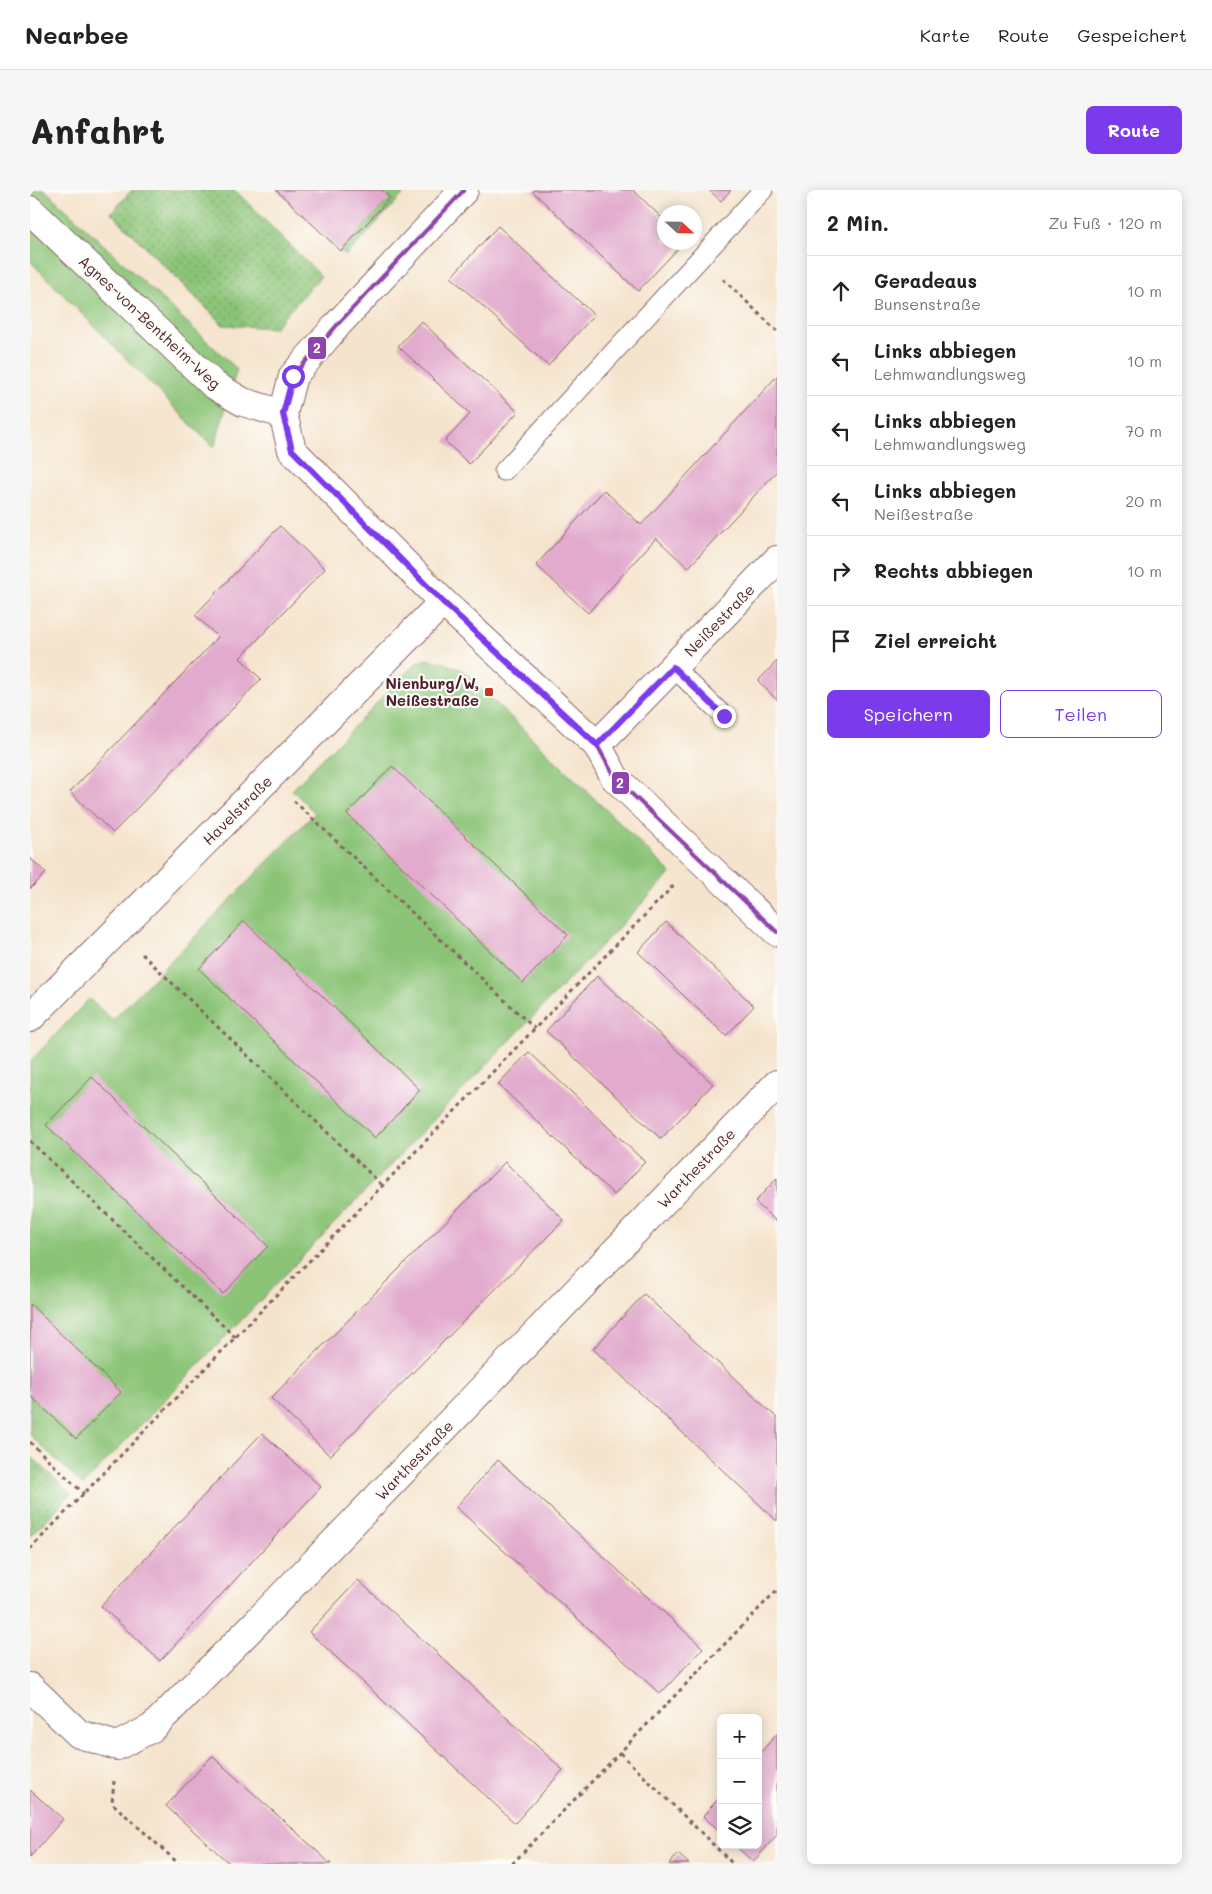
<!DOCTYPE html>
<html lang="de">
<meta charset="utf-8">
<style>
body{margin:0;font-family:Mali,sans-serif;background:#f6f6f6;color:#222}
.controls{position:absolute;right:15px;bottom:15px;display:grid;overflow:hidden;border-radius:8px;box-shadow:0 2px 12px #0003}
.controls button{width:45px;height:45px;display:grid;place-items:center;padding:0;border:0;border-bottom:1px solid #e0e0e0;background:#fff;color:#222;font:25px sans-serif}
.compass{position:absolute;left:627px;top:15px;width:45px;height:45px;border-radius:50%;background:#fff;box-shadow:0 2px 12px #0003;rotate:112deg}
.stop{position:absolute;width:15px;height:15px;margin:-11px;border:4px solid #7c3aed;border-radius:50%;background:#fff}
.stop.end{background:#7c3aed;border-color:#fff;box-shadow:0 1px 5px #0008}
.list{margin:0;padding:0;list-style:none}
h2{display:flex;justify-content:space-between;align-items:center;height:65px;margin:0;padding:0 20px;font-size:21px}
h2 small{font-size:16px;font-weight:400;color:#767676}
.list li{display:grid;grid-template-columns:32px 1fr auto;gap:15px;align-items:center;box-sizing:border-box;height:70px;padding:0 20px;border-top:1px solid #e0e0e0}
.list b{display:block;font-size:19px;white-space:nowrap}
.list p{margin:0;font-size:16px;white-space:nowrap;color:#767676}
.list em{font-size:16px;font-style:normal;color:#767676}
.actions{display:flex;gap:10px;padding:15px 20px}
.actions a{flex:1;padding:11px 0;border:1px solid #7c3aed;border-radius:8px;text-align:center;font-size:18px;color:#7c3aed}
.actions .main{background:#7c3aed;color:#fff}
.icon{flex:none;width:28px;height:28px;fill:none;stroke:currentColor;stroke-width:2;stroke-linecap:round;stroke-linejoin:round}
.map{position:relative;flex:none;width:747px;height:1674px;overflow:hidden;border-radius:8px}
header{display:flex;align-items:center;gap:30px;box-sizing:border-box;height:70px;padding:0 25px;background:#fff;border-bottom:1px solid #e0e0e0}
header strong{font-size:24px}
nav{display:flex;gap:28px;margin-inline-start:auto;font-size:18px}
.intro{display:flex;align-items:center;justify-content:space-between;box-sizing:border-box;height:120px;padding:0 30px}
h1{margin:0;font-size:35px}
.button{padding:12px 22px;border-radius:8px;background:#7c3aed;color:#fff;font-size:18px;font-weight:700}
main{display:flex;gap:30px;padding:0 30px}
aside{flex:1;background:#fff;border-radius:8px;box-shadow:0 2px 12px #0003}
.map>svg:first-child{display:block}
.grass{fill:#8bc477;stroke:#6a7251}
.park{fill:url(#park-dots);stroke:#6a7251}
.building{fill:#e2abce}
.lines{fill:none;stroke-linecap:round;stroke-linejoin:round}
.service-casing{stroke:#866464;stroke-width:21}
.minor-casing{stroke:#866464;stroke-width:30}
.path{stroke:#866464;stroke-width:3;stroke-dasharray:4 4;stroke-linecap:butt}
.service{stroke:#fff;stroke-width:19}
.minor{stroke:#fff;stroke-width:28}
.bus-1-casing{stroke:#fdfcf7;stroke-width:8}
.bus-1{stroke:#8e44ad;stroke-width:4}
.route{stroke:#7c3aed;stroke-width:6}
.poi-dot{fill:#c8321e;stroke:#fdfcf7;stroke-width:2}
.labels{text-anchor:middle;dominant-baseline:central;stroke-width:4.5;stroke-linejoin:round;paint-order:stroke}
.street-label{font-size:15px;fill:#4a1f2b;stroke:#fdfcf7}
.poi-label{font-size:15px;font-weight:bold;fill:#4a1f2b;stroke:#fdfcf7;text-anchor:end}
.line-badge{stroke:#fdfcf7;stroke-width:2}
.badge-label{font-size:14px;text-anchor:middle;font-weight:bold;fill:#fff}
</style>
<header>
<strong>Nearbee</strong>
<nav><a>Karte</a><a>Route</a><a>Gespeichert</a></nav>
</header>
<div class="intro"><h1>Anfahrt</h1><a class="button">Route</a></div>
<main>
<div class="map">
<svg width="747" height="1674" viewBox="0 0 747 1674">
<defs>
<pattern id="park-dots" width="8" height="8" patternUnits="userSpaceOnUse" patternTransform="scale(1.25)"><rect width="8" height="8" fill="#8bc477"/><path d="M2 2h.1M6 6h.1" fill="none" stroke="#749f62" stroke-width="1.8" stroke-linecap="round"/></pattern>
</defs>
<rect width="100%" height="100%" fill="#fdfcf7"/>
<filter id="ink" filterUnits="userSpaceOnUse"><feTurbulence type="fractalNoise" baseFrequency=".02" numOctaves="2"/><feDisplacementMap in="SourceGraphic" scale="10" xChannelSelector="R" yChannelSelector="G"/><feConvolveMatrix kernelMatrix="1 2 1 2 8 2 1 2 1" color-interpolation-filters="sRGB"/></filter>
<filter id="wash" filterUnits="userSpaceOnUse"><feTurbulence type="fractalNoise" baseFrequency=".0096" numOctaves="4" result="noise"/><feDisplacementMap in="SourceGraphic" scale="20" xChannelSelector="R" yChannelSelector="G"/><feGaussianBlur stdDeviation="1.12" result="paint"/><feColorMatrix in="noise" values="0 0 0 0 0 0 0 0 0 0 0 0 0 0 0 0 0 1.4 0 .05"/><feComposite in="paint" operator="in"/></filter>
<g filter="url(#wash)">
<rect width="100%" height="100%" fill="#f5e4cd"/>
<path class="grass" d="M0,0H15L207,179L184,258L0,71Z
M352,0H377L316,66L311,61L360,8Z
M395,469L412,472L432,480L641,683L53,1295L0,1245V872L59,809L83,830L285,623L262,600L385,474Z"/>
<path class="park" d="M102,0H205L291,86L244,138L193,135L81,23Z
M0,1265L41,1304L0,1347Z"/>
<g id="blocks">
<path class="building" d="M246,0H352L360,8L311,61Z
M504,0H603L634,30V52H654L608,101L503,2Z
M679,0H701L691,11Z
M468,36L564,125L518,176L421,87Z
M391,131L488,222L439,274L415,251L440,224L368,156Z
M747,186V281L658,378L626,348L558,423L506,375L574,300L611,335Z
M250,336L295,379L210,468L231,489L83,643L40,602L188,447L165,425Z
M747,471V510L728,491Z
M362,576L538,745L493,793L317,624Z
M0,668L16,683L0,699Z
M214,731L390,900L345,948L169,779Z
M636,732L724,816L696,846L608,762Z
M567,786L683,894L631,949L516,841Z
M499,862L615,972L584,1005L468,894Z
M62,887L238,1056L193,1104L16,935Z
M475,972L534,1030L300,1266L241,1208Z
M747,988V1032L725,1012Z
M614,1104L747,1228V1331L563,1159Z
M0,1114L91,1202L46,1249L0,1205Z
M232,1243L291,1297L130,1471L71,1416Z
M468,1270L673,1458L630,1504L426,1317Z
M328,1390L533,1580L485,1633L279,1442Z
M747,1544V1645L723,1672L705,1655H728V1565Z
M182,1566L264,1640L301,1674H200L136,1616Z
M0,1600L33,1629L0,1667Z
M691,1606V1642L673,1626Z
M648,1664L659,1674H639Z"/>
</g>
</g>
<g filter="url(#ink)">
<use href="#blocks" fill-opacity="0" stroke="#866464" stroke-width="1"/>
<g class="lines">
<g class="service-casing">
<path id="service" d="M474,281L733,0
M643,477L694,526"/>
</g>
<g class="minor-casing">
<path id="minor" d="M434,0L308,134L263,186L253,224L262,260L413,412L567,555L585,588L747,742
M0,20L184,195L213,212L253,224
M567,555L747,370
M0,828L413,412
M0,1497L49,1544L87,1556L122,1538L224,1435L747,894"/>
</g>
<path class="path" d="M693,89L747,141
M264,611L505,839
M112,764L353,996
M0,951L206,1148
M0,1252L54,1304
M0,1359L645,694
M590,1563L703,1674
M84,1591L82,1613L149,1674
M482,1674L747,1400"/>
<use href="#service" class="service"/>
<use href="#minor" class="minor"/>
<g class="bus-1-casing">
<path id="bus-1" d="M434,0L308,134L263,186L253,224L262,260L413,412L567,555L585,588L747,742"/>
</g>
<use href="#bus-1" class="bus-1"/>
</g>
</g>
<g class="lines" filter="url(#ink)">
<path class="route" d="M263,186L253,224L262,260L413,412L567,555L643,477L694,526"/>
</g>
<rect class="poi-dot" x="454" y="497" width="10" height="10" rx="2.5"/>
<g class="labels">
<g class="street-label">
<text transform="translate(120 132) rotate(43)">Agnes-von-Bentheim-Weg</text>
<text transform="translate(689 430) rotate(-46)">Neißestraße</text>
<text transform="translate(207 620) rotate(-45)">Havelstraße</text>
<text transform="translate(666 978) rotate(-46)">Warthestraße</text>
<text transform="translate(384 1270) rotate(-46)">Warthestraße</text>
</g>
<g class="poi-label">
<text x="449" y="493">Nienburg/W,<tspan x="449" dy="17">Neißestraße</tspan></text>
</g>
</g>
<g class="line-badge">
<rect x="277" y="146" width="20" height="24" rx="5" fill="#8e44ad"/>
<rect x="581" y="581" width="19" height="24" rx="5" fill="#8e44ad"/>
</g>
<g class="badge-label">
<text x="287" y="163">2</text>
<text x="590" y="598">2</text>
</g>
</svg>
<div class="controls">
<button>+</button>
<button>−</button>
<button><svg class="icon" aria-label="layers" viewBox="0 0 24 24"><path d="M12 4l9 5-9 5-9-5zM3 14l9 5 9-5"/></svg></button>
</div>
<svg class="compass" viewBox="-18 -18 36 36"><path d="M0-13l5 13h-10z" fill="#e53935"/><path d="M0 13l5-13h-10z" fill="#767676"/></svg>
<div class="stop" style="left:263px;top:186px"></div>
<div class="stop end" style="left:694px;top:526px"></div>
</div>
<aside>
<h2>2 Min.<small>Zu Fuß · 120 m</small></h2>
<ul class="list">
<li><svg class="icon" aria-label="ahead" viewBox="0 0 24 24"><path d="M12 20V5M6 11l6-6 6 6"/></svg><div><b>Geradeaus</b><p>Bunsenstraße</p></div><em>10 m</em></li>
<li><svg class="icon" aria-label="left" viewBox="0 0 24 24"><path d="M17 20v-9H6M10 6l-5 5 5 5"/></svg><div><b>Links abbiegen</b><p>Lehmwandlungsweg</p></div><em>10 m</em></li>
<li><svg class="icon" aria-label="left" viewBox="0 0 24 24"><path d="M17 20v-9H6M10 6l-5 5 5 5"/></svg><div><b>Links abbiegen</b><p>Lehmwandlungsweg</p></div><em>70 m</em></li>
<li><svg class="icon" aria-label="left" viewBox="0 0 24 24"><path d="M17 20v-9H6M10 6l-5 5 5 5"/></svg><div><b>Links abbiegen</b><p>Neißestraße</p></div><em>20 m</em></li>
<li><svg class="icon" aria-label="right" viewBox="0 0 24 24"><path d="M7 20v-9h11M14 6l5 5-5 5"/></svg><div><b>Rechts abbiegen</b></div><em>10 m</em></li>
<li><svg class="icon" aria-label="arrive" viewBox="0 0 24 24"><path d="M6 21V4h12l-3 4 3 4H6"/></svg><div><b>Ziel erreicht</b></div></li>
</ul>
<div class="actions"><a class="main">Speichern</a><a>Teilen</a></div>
</aside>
</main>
